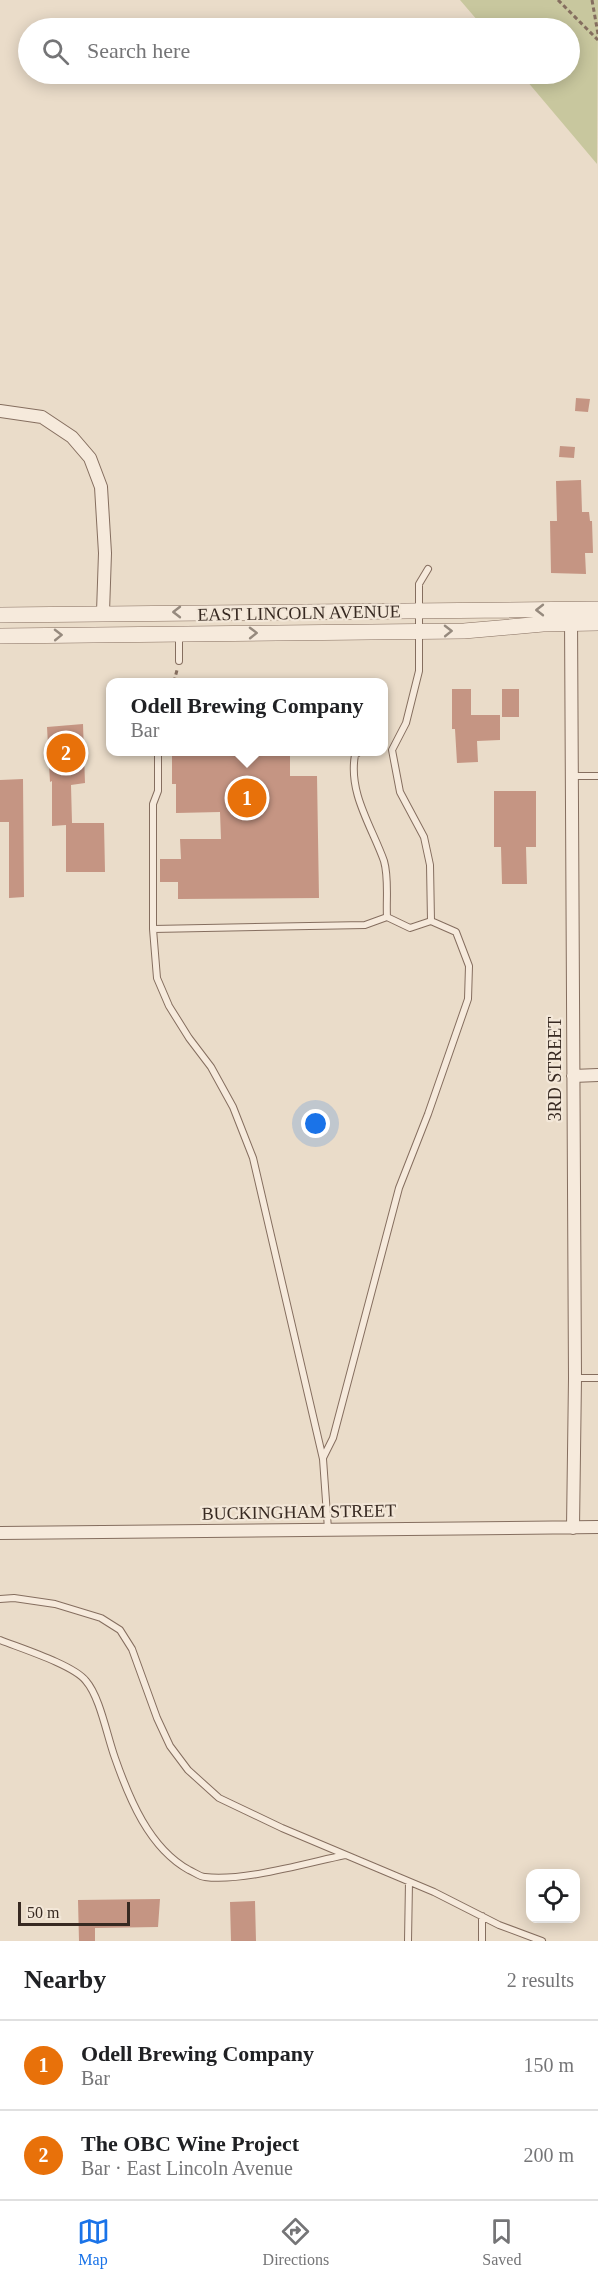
<!DOCTYPE html>
<meta charset="utf-8">
<style>
body{margin:0;font-family:"Times New Roman",serif;background:#f6f6f6;color:#202124}
.controls{position:absolute;right:18px;bottom:18px;display:grid;overflow:hidden;border-radius:12px;box-shadow:0 3px 15px #0003}
.controls button{width:54px;height:54px;display:grid;place-items:center;padding:0;border:0;border-bottom:2px solid #e0e0e0;background:#fff;color:#202124;font:30px sans-serif}
.scale{position:absolute;left:18px;bottom:15px;width:112px;box-sizing:border-box;padding-left:6px;border:3px solid #372921;border-top:0;font-size:16px;line-height:21px;white-space:nowrap;color:#372921;-webkit-text-stroke:4px #f3e7d8;paint-order:stroke}
.you{position:absolute;left:316px;top:1124px;width:21px;height:21px;margin:-15px;border:4px solid #fff;border-radius:50%;background:#1a73e8;box-shadow:0 0 0 9px #1a73e833}
.badge{display:grid;place-items:center;width:39px;height:39px;border-radius:50%;background:#1a73e8;color:#fff;font-size:20px;font-weight:700}
.pin{position:absolute;translate:-50% -50%;border:3px solid #fff;box-shadow:0 2px 6px #0006}
.popup{position:absolute;left:106px;top:678px;width:282px;height:78px;box-sizing:border-box;display:grid;place-content:center;border-radius:12px;background:#fff;filter:drop-shadow(0 2px 4px #0005);font-size:20px;white-space:nowrap;color:#757577}
.popup b{font-size:22px;color:#202124}
.popup::after{content:'';position:absolute;left:50%;top:100%;margin-left:-12px;border:12px solid transparent;border-top-color:#fff}
.list{margin:0;padding:0;list-style:none}
h2{display:flex;justify-content:space-between;align-items:center;height:78px;margin:0;padding:0 24px;font-size:26px}
h2 small{font-size:20px;font-weight:400;color:#757577}
.list li{display:grid;grid-template-columns:39px 1fr auto;gap:18px;align-items:center;box-sizing:border-box;height:90px;padding:0 24px;border-top:2px solid #e0e0e0}
.list b{display:block;font-size:22px;white-space:nowrap}
.list p{margin:0;font-size:20px;white-space:nowrap;color:#757577}
.list em{font-size:20px;font-style:normal;color:#757577}
.icon{flex:none;width:33px;height:33px;fill:none;stroke:currentColor;stroke-width:2;stroke-linecap:round;stroke-linejoin:round}
.map{position:relative;flex:none;width:598px;height:1941px;overflow:hidden}
.search{position:absolute;background:#fff;box-shadow:0 3px 15px #0003;left:18px;right:18px;top:18px;height:66px;display:flex;align-items:center;gap:15px;box-sizing:border-box;padding:0 21px;border-radius:33px;color:#757577;font-size:22px}
.sheet{height:258px;background:#fff}
nav{display:flex;justify-content:space-around;align-items:center;box-sizing:border-box;height:84px;border-top:2px solid #e0e0e0;background:#fff;font-size:16px;color:#757577}
nav a{display:grid;justify-items:center;gap:3px}
nav .on{color:#1a73e8}
.map>svg:first-child{display:block}
.green{fill:#c8c79e}
.building{fill:#c59583}
.lines{fill:none;stroke-linecap:round;stroke-linejoin:round}
.service-casing{stroke:#856e5f;stroke-width:8}
.minor-casing{stroke:#856e5f;stroke-width:14}
.tertiary-casing{stroke:#856e5f;stroke-width:16}
.path{stroke:#856e5f;stroke-width:3;stroke-dasharray:4.5 3;stroke-linecap:butt}
.service{stroke:#f6eadc;stroke-width:6}
.minor{stroke:#f6eadc;stroke-width:12}
.tertiary{stroke:#f6eadc;stroke-width:15}
.oneway{stroke:#968a7e}
.labels{text-anchor:middle;dominant-baseline:central;stroke-width:4.5;stroke-linejoin:round;paint-order:stroke}
.street-label{font-size:18px;fill:#372921;stroke:#f3e7d8}
</style>
<div class="map">
<svg width="598" height="1941" viewBox="0 0 598 1941">
<rect width="100%" height="100%" fill="#eadcc9"/>
<path class="green" d="M460,0H598L597,164L521,74H570V28H484Z"/>
<path class="building" d="M576,398L590,399L588,412L575,411Z
M560,446L575,447L574,458L559,457Z
M581,480L582,512H589L590,521H592L593,553H585L586,574L551,573L550,521H557L556,481Z
M452,689H471V715H500V740L477,741L478,762L457,763L455,729H452Z
M502,689H519V717H502Z
M83,724L85,783L71,785L72,823H104L105,872H66V825L52,826V781L50,782L47,727Z
M172,752H290V776H317L319,898L178,899V882H160V859H181L180,839H221L220,812L176,813V784H172Z
M23,779L24,897L9,898V822H0V780Z
M494,791H536V847H526L527,884H502L501,847H494Z
M160,1899L158,1927L95,1928V1941H79L78,1900Z
M255,1901L256,1941H231L230,1902Z"/>
<g class="lines">
<g class="service-casing">
<path id="service" d="M179,634V661
M158,752V791L153,804V929L157,978L169,1006L189,1038L211,1067L233,1107L253,1158L323,1459L328,1529
M359,752L355,755C348,793 372,827 384,861C389,878 386,900 387,917L410,928L431,921L430,865L424,837L400,792L392,750L406,723L419,671V584L428,569
M574,776H598
M153,929L365,925L387,917
M575,1378H598
M323,1458L333,1438L399,1188L428,1114L468,999L469,966L456,932L431,921
M0,1599L14,1598L55,1604L101,1618L120,1630L132,1649L157,1718L170,1746L188,1770L219,1798L282,1828L434,1892L499,1925L542,1941
M0,1640C20,1648 74,1665 86,1681C100,1697 107,1736 115,1758C129,1798 149,1848 189,1870C194,1872 200,1877 205,1877C242,1882 307,1863 345,1855
M482,1916V1941
M408,1941L409,1882"/>
</g>
<g class="minor-casing">
<path id="minor" d="M0,411L42,417L72,437L90,458L101,487L105,553L103,612
M571,617L575,1378L573,1528
M573,1076L598,1075
M0,1533L598,1527"/>
</g>
<g class="tertiary-casing">
<path id="tertiary" d="M0,615L598,609
M0,636L464,631L543,624L598,623"/>
</g>
<path class="path" d="M558,0L598,40
M592,0L598,34
M174,682L177,670"/>
<use href="#service" class="service"/>
<use href="#minor" class="minor"/>
<use href="#tertiary" class="tertiary"/>
</g>
<defs><path id="oneway-chevron" d="M-2-3.5L2.5 0L-2 3.5" fill="none" stroke-width="1.6" stroke-linecap="round" stroke-linejoin="round" transform="scale(1.5)"/></defs>
<g class="oneway">
<use href="#oneway-chevron" transform="translate(540 610) rotate(180)"/>
<use href="#oneway-chevron" transform="translate(177 612) rotate(180)"/>
<use href="#oneway-chevron" transform="translate(448 631) rotate(-1)"/>
<use href="#oneway-chevron" transform="translate(253 633) rotate(-1)"/>
<use href="#oneway-chevron" transform="translate(58 635) rotate(-1)"/>
</g>
<g class="labels">
<g class="street-label">
<text transform="translate(299 613) rotate(-1)">EAST LINCOLN AVENUE</text>
<text transform="translate(555 1069) rotate(-90)">3RD STREET</text>
<text transform="translate(299 1512) rotate(-1)">BUCKINGHAM STREET</text>
</g>
</g>
</svg>
<div class="controls">
<button><svg class="icon" aria-label="locate" viewBox="0 0 24 24"><circle cx="12" cy="12" r="6"/><path d="M12 2v4M12 18v4M2 12h4M18 12h4"/></svg></button>
</div>
<div class="scale">50 m</div>
<div class="you"></div>
<div class="pin badge" style="left:247px;top:798px;background:#e8710a">1</div>
<div class="popup"><b>Odell Brewing Company</b>Bar</div>
<div class="pin badge" style="left:66px;top:753px;background:#e8710a">2</div>
<div class="search"><svg class="icon" aria-label="search" viewBox="0 0 24 24"><circle cx="10" cy="10" r="6"/><path d="M15 15l6 6"/></svg>Search here</div>
</div>
<section class="sheet">
<h2>Nearby<small>2 results</small></h2>
<ul class="list">
<li><span class="badge" style="background:#e8710a">1</span><div><b>Odell Brewing Company</b><p>Bar</p></div><em>150 m</em></li>
<li><span class="badge" style="background:#e8710a">2</span><div><b>The OBC Wine Project</b><p>Bar · East Lincoln Avenue</p></div><em>200 m</em></li>
</ul>
</section>
<nav>
<a class="on"><svg class="icon" aria-label="map" viewBox="0 0 24 24"><path d="M3 6l6-2 6 2 6-2v14l-6 2-6-2-6 2zM9 4v14M15 6v14"/></svg>Map</a>
<a><svg class="icon" aria-label="directions" viewBox="0 0 24 24"><path d="M12 3l9 9-9 9-9-9zM9 14v-3h6M13 9l2 2-2 2"/></svg>Directions</a>
<a><svg class="icon" aria-label="saved" viewBox="0 0 24 24"><path d="M7 4h10v16l-5-4-5 4z"/></svg>Saved</a>
</nav>
